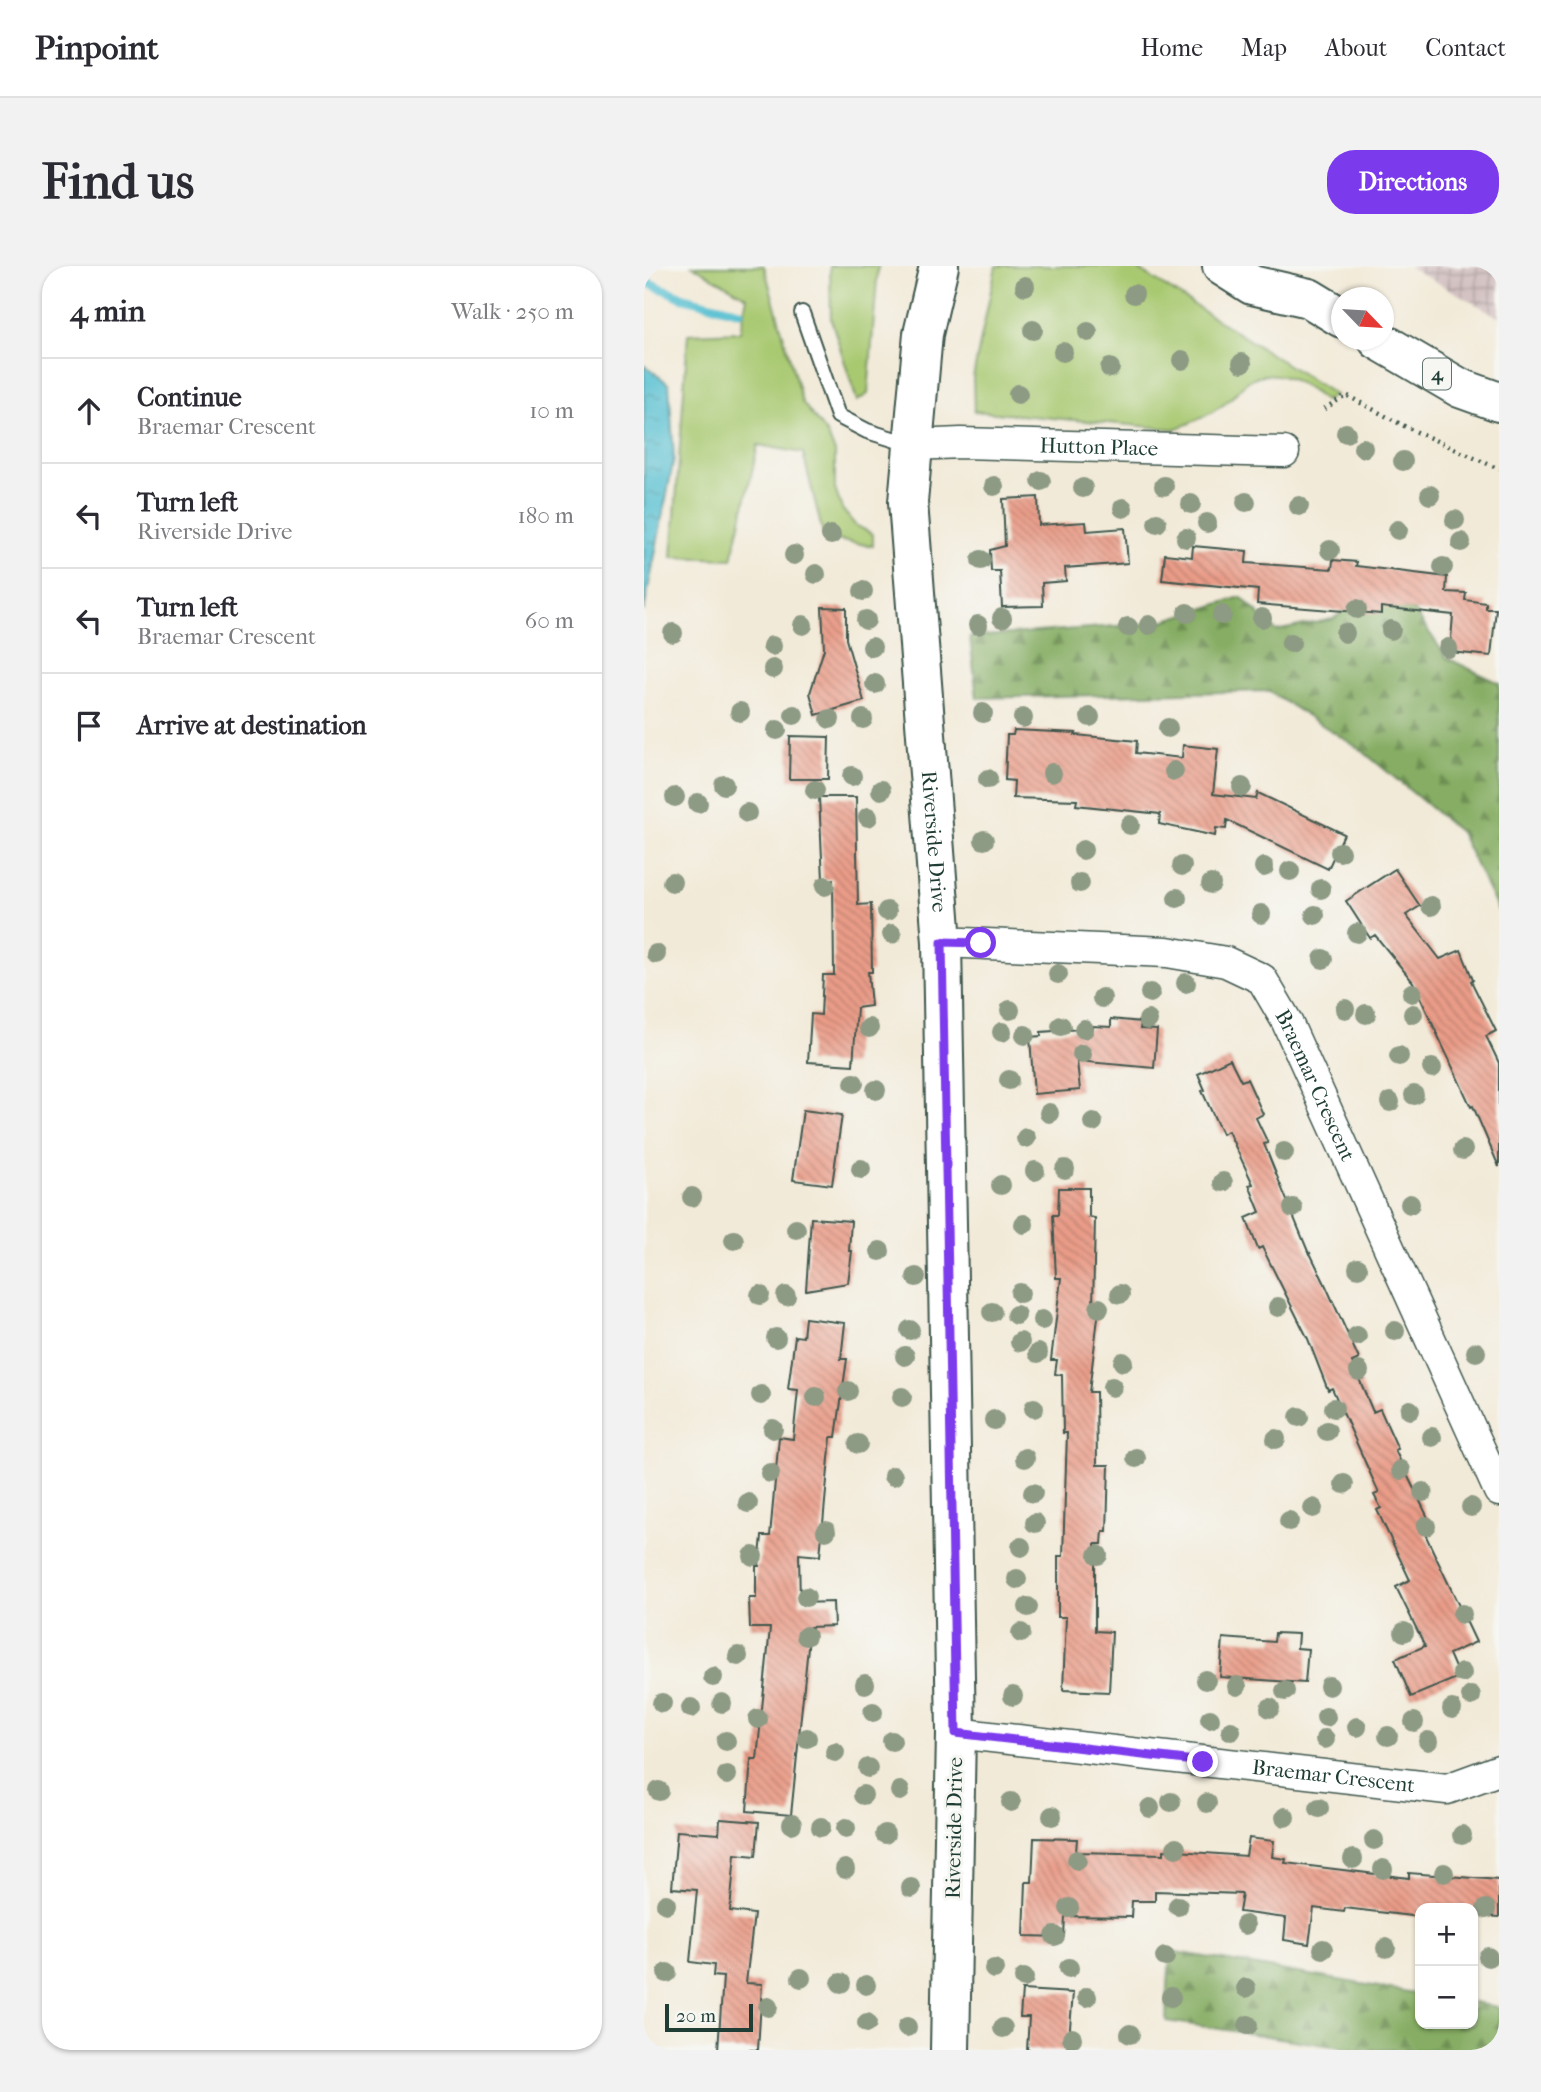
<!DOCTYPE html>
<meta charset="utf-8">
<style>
body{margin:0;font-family:"IM FELL French Canon",serif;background:#f2f2f3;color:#2b2b33}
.controls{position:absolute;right:21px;bottom:21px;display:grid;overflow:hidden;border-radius:14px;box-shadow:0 2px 5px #0004}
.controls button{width:63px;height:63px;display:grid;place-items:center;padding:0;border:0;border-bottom:2px solid #e1e1e2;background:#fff;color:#2b2b33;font:35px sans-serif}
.compass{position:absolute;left:687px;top:21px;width:63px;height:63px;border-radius:50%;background:#fff;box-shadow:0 2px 5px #0004;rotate:115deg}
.scale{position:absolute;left:21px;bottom:18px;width:88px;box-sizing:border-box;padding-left:7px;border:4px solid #1f3d34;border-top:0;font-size:19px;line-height:24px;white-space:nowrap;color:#1f3d34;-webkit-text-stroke:5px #f6f6f2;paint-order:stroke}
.stop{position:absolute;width:21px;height:21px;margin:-16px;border:5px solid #7c3aed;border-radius:50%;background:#fff}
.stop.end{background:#7c3aed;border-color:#fff;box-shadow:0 2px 7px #0008}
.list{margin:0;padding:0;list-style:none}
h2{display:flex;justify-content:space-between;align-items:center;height:91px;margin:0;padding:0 28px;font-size:30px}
h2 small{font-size:23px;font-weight:400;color:#7c7c81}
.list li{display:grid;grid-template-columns:46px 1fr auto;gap:21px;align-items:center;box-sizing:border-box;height:105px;padding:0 28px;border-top:2px solid #e1e1e2}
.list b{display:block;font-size:26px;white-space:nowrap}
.list p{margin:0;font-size:23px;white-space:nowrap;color:#7c7c81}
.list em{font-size:23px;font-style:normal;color:#7c7c81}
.icon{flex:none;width:38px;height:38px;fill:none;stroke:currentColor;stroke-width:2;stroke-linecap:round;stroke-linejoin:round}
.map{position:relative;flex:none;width:855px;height:1784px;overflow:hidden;border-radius:28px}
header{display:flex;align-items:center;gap:42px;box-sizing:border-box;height:98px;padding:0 35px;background:#fff;border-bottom:2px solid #e1e1e2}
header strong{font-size:33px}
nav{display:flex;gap:38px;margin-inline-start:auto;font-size:24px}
.intro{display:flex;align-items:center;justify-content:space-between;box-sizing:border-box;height:168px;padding:0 42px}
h1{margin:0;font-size:49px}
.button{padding:18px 32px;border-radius:28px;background:#7c3aed;color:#fff;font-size:24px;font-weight:700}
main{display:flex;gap:42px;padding:0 42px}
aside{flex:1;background:#fff;border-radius:28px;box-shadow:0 2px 5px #0004}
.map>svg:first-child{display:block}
.industrial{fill:url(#industrial-grid)}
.grass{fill:#a9c971;stroke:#648352;stroke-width:2}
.forest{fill:url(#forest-firs);stroke:#52754c;stroke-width:2}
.water{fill:url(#water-ripples);stroke:#3a7e82;stroke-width:2}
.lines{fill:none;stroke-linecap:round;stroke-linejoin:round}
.stream{stroke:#56c0d1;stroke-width:9}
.building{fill:url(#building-back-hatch)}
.service-casing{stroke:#3f574d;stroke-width:18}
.minor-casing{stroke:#3f574d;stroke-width:33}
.secondary-casing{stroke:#3f574d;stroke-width:42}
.primary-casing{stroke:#3f574d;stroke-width:42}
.path{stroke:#3f574d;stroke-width:4.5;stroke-dasharray:2 5;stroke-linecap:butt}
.service{stroke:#fff;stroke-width:14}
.minor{stroke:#fff;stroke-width:30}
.secondary{stroke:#fff;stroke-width:38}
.primary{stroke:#fff;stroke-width:38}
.tree{fill:#8d9a84}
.route{stroke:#7c3aed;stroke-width:9}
.labels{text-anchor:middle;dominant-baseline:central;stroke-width:6;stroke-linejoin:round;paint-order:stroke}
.shield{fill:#f6f6f2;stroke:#60746d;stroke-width:2}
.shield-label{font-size:19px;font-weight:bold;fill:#1f3d34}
.street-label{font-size:21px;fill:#1f3d34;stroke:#f6f6f2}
</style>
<header>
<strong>Pinpoint</strong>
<nav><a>Home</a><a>Map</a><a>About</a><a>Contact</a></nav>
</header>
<div class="intro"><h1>Find us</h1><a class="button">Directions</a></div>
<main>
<aside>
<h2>4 min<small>Walk · 250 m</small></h2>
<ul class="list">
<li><svg class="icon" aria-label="ahead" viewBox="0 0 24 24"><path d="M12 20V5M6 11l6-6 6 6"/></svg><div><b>Continue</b><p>Braemar Crescent</p></div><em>10 m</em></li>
<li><svg class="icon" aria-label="left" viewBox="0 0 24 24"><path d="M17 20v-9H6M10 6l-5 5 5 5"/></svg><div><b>Turn left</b><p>Riverside Drive</p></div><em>180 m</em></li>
<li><svg class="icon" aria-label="left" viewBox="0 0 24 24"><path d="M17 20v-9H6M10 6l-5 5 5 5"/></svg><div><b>Turn left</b><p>Braemar Crescent</p></div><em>60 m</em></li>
<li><svg class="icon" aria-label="arrive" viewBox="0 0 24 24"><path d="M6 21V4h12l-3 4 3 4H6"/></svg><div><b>Arrive at destination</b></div></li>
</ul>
</aside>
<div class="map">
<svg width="855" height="1784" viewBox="0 0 855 1784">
<defs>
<pattern id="industrial-grid" width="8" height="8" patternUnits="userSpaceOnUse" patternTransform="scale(1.75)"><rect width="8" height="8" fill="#d2bfc0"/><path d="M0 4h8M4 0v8" fill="none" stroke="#aa9c9d"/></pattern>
<pattern id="forest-firs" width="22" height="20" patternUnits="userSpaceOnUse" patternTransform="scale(1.75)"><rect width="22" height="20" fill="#86ad63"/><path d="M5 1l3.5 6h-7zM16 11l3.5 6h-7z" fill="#6d8e52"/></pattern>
<pattern id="water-ripples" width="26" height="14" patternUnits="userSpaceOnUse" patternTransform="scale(1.75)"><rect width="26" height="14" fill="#56c0d1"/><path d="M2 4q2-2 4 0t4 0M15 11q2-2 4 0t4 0" fill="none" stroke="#479daa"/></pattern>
<pattern id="building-back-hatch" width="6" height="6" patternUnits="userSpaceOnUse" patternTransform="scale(1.75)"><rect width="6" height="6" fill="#ea9c88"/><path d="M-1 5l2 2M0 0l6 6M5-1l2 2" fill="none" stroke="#bd8070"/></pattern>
</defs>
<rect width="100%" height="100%" fill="#f6f6f2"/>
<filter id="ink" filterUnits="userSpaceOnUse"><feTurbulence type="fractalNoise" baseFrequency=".0143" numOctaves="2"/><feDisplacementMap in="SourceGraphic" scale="14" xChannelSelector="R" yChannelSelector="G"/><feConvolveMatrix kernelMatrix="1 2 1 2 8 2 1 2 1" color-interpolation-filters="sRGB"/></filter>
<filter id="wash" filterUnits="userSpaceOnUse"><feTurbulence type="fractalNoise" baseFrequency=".00686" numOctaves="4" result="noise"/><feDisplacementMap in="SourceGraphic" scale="28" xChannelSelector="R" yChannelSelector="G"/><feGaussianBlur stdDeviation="1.57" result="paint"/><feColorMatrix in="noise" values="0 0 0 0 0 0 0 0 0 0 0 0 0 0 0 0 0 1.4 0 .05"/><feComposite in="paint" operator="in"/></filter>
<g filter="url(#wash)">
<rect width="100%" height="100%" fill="#f2ead8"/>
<path class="industrial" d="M764,0H855V51Z"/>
<path class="grass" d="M49,0H120L158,136L183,168L191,186V223L198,243L211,259L229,268V280L180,272L159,187L114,179L88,293L28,291L44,68L96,66L103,31Z
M186,0H234L224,128L213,135L187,53Z
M352,0H489L691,129L681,135C660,118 629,97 603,116C594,123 588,133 579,139C564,150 548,157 530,163L330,145L329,111Z"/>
<path class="forest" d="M725,326L771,346L803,392L855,417V646L816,566L716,483L624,425L333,432L326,371L512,357L597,331L632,365L689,353Z
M526,1685L776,1728V1758H829V1737L855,1741V1784H715L522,1755Z"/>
<path class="water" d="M0,99L25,118L30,192L0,345Z"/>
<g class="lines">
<path class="stream" d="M0,15L40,32L96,46"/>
</g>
<g id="blocks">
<path class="building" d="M394,231L395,259L442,256L443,265L481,262L484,297L421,302L422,315L398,317L399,340L358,341L356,305H347L346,284L361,280L359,233Z
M549,280L603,285L602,297L688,303L689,294L713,296L712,300L803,311L802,326L822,327L821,334L842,337V343H852L847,390L806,386L809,349L737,341V348L613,338L614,324L518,314L521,288L548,291Z
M178,341L202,342V373L220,435L172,449L166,427L180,383Z
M370,464L432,467L431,469L493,475L492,487L538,492L539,479L574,483L569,528L612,533L614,527L700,568L684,603L583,554L582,563L572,562L571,570L515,558L516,548L432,539L433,534L369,532L370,515L361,514L363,469H369Z
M146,470L185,471L184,513H145Z
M175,531H212L214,639L227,638L228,706H224L227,740L213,742L209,799L164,796L167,748L177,749L179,709H190L189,613H179Z
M751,603L776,640L762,649L796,693L817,684L829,714L827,715L852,765L842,770L855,797V901L829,840L827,841L769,716L731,669L726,672L702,635Z
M467,753L497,756L496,763L513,764L510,802L433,795L436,824L390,828L386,771L397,770V766L449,762V760L467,761Z
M586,793L597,815L603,813L619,848L612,852L624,877L620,878L639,925L665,988L666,987L681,1018L715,1093L708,1096L729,1146L736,1143L754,1183L751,1184L790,1264L781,1268L832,1376L805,1388L815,1411L767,1431L751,1393L781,1380L752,1321L766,1314L733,1244L737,1242L730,1229L735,1227L688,1122L684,1124L664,1073L618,981L614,983L602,952L616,946L605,919L609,918L584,865L578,868L558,825L561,824L554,808Z
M159,844L198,849L188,919L149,914Z
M415,922H445V951L451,952L449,1042L455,1043L445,1126H452L453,1199H465L463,1265H459L458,1278H451V1365L468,1366L465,1426L419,1424L422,1351H414V1290H419L423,1167H419L418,1109L411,1108L413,1094H407L417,1012H412L409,949H414Z
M167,952L207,955L205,985H208L204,1017L162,1024Z
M161,1052L201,1057L197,1093H203L192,1171H187L176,1290L155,1288L156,1337L189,1336L190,1360L166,1361L147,1549L103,1545L107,1493H113L126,1362H106L105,1332H112V1300H115L118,1270H126L135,1171L149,1173L154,1124L144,1123L151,1070L159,1071Z
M631,1367L654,1368L653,1382L664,1383L661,1417L576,1411L579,1372L630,1376Z
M76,1553L115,1556L112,1590L91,1588L86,1645L110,1648L102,1717L118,1718L114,1784H74L79,1711L69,1710L70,1699L46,1696L53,1624L28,1622L33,1565L75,1568Z
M390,1572L433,1573L432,1586L520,1588V1584L602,1590L605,1572L630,1575L628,1591L642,1593L641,1597L765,1612V1607L855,1614V1651L829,1649V1642H776V1651L701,1642L700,1646L670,1642L665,1678L640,1674L642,1652L595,1646L598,1628L511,1625V1635H488L487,1651L421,1650L420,1671L380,1670L382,1616H388Z
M378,1724L429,1727L424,1784H383L385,1751H376Z"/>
</g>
</g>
<g filter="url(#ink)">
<use href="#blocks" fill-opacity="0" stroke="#3f574d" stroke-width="2"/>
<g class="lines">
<g class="service-casing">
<path id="service" d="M158,47L194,150L223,165L268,179"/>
</g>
<g class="minor-casing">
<g id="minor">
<path id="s1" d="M269,179L317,177L640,186"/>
<path id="s2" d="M298,676L523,686L582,696L618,713L642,754L855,1225"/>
<path id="s3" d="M312,1467L803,1523L855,1504"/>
</g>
</g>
<g class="secondary-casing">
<g id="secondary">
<path id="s4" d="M295,0L279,68L264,236L298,676L312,1467L306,1784"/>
</g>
</g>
<g class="primary-casing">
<path id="primary" d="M578,0L608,19L665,32L698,52
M734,74L816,122L855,136"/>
</g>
<path class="path" d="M680,143L702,129L764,162L855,203"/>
<use href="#service" class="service"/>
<use href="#minor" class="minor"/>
<use href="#secondary" class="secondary"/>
<use href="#primary" class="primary"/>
</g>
<g class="tree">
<circle cx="381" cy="20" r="10"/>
<circle cx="490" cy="28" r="10"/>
<circle cx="389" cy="64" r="10"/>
<circle cx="444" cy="66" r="10"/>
<circle cx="419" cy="86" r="10"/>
<circle cx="538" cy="94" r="10"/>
<circle cx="598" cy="97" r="10"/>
<circle cx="466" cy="102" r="10"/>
<circle cx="374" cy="128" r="10"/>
<circle cx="702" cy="167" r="10"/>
<circle cx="719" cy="182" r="10"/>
<circle cx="759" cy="195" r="10"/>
<circle cx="397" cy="215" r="10"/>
<circle cx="350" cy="220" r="10"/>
<circle cx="520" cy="220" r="10"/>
<circle cx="439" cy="222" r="10"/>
<circle cx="786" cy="229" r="10"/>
<circle cx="602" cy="236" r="10"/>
<circle cx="547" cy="238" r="10"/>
<circle cx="655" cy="240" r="10"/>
<circle cx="479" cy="242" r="10"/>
<circle cx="811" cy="254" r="10"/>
<circle cx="513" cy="257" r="10"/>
<circle cx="563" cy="257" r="10"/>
<circle cx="754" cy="264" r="10"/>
<circle cx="187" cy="269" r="10"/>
<circle cx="542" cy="272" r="10"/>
<circle cx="817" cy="276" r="10"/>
<circle cx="686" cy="284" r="10"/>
<circle cx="150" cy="289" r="10"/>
<circle cx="337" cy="294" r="10"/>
<circle cx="799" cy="301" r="10"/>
<circle cx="172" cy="308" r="10"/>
<circle cx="219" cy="325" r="10"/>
<circle cx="713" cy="343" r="10"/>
<circle cx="543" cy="347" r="10"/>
<circle cx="578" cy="349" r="10"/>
<circle cx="358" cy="352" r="10"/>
<circle cx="618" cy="352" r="10"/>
<circle cx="222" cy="354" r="10"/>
<circle cx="159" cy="359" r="10"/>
<circle cx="334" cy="359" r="10"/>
<circle cx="505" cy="359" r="10"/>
<circle cx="484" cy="361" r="10"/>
<circle cx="747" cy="364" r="10"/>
<circle cx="29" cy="367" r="10"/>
<circle cx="701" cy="367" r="10"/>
<circle cx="647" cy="377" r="10"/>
<circle cx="128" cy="380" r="10"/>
<circle cx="228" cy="381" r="10"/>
<circle cx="804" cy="382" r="10"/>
<circle cx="129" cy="403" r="10"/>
<circle cx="231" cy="418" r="10"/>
<circle cx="96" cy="446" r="10"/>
<circle cx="339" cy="447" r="10"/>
<circle cx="150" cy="449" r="10"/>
<circle cx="446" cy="451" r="10"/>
<circle cx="379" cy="452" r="10"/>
<circle cx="186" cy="453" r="10"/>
<circle cx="219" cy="453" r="10"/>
<circle cx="524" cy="462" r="10"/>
<circle cx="133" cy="464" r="10"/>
<circle cx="530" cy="505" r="10"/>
<circle cx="408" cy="507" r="10"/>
<circle cx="208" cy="510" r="10"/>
<circle cx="344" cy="513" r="10"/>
<circle cx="80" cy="519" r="10"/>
<circle cx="598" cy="521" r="10"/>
<circle cx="171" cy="524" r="10"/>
<circle cx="237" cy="524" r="10"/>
<circle cx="31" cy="531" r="10"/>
<circle cx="54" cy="537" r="10"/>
<circle cx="103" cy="547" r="10"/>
<circle cx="224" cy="551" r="10"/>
<circle cx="486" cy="559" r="10"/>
<circle cx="340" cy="574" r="10"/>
<circle cx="439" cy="584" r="10"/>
<circle cx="696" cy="586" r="10"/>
<circle cx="538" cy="600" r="10"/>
<circle cx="620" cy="601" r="10"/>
<circle cx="646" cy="605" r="10"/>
<circle cx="28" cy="616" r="10"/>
<circle cx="436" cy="617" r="10"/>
<circle cx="567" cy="618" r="10"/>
<circle cx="181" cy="620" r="10"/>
<circle cx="677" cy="623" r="10"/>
<circle cx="533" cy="632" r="10"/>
<circle cx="787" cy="640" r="10"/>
<circle cx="243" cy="645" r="10"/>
<circle cx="617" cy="648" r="10"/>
<circle cx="671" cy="649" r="10"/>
<circle cx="713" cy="667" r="10"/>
<circle cx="248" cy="668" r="10"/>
<circle cx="12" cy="688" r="10"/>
<circle cx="679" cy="693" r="10"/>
<circle cx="414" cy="708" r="10"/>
<circle cx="542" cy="717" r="10"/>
<circle cx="506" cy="727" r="10"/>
<circle cx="768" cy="727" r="10"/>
<circle cx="458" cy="732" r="10"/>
<circle cx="701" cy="743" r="10"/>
<circle cx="366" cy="744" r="10"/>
<circle cx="722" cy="748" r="10"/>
<circle cx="769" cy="748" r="10"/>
<circle cx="504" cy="754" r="10"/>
<circle cx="417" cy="760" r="10"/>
<circle cx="225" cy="762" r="10"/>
<circle cx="440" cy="763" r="10"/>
<circle cx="358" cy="766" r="10"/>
<circle cx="381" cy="769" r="10"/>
<circle cx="438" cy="788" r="10"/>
<circle cx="755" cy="790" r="10"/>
<circle cx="788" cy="802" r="10"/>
<circle cx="365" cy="814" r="10"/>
<circle cx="210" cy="817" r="10"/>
<circle cx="232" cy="824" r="10"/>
<circle cx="770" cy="829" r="10"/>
<circle cx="746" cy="836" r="10"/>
<circle cx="405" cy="847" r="10"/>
<circle cx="449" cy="856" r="10"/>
<circle cx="382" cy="872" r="10"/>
<circle cx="819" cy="884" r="10"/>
<circle cx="640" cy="886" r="10"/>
<circle cx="217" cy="903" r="10"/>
<circle cx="421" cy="903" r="10"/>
<circle cx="391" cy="905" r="10"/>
<circle cx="579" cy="916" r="10"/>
<circle cx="357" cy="919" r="10"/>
<circle cx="48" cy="931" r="10"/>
<circle cx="766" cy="938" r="10"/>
<circle cx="649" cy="942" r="10"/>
<circle cx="380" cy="958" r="10"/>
<circle cx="152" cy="963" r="10"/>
<circle cx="90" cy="974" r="10"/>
<circle cx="236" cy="985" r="10"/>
<circle cx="714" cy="1002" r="10"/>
<circle cx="272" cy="1011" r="10"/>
<circle cx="376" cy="1027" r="10"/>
<circle cx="476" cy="1028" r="10"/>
<circle cx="116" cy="1029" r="10"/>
<circle cx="142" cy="1030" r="10"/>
<circle cx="634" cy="1041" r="10"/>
<circle cx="455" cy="1042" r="10"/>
<circle cx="348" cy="1046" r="10"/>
<circle cx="372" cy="1049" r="10"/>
<circle cx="398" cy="1054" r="10"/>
<circle cx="266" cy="1064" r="10"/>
<circle cx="751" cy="1065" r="10"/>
<circle cx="713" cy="1070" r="10"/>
<circle cx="132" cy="1072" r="10"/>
<circle cx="376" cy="1076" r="10"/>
<circle cx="832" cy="1086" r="10"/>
<circle cx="394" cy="1087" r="10"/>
<circle cx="261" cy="1090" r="10"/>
<circle cx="479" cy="1096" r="10"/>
<circle cx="715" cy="1105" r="10"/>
<circle cx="468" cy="1121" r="10"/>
<circle cx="204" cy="1125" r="10"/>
<circle cx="117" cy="1129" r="10"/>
<circle cx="172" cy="1131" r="10"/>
<circle cx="258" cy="1131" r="10"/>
<circle cx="390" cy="1142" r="10"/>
<circle cx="690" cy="1142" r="10"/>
<circle cx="766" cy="1144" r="10"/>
<circle cx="655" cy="1151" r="10"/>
<circle cx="350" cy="1154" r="10"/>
<circle cx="129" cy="1163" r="10"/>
<circle cx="683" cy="1165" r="10"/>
<circle cx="788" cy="1171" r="10"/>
<circle cx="632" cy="1173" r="10"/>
<circle cx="214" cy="1178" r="10"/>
<circle cx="381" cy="1192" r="10"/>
<circle cx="492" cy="1192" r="10"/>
<circle cx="757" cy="1204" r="10"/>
<circle cx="126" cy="1207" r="10"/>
<circle cx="249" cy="1210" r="10"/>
<circle cx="700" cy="1218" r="10"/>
<circle cx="779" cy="1226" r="10"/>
<circle cx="389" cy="1227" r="10"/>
<circle cx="104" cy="1237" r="10"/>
<circle cx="827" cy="1241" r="10"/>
<circle cx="669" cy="1242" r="10"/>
<circle cx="645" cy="1255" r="10"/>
<circle cx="391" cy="1257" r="10"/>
<circle cx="782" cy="1260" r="10"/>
<circle cx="182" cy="1265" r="10"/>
<circle cx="377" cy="1281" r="10"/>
<circle cx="454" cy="1289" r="10"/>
<circle cx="109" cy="1290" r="10"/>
<circle cx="373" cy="1313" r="10"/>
<circle cx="162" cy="1331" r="10"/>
<circle cx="384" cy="1341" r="10"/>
<circle cx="818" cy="1348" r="10"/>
<circle cx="760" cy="1366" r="10"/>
<circle cx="377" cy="1367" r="10"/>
<circle cx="162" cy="1370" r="10"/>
<circle cx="94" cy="1390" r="10"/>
<circle cx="818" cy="1407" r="10"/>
<circle cx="69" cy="1411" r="10"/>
<circle cx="562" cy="1414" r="10"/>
<circle cx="221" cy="1418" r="10"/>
<circle cx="593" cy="1420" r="10"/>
<circle cx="685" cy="1420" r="10"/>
<circle cx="641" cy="1425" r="10"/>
<circle cx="369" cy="1430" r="10"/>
<circle cx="827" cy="1430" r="10"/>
<circle cx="18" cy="1437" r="10"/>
<circle cx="78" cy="1437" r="10"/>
<circle cx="47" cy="1442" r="10"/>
<circle cx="626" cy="1442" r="10"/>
<circle cx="808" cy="1443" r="10"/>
<circle cx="229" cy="1446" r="10"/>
<circle cx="682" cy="1451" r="10"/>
<circle cx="114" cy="1453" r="10"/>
<circle cx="566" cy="1453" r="10"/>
<circle cx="770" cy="1456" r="10"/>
<circle cx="713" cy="1461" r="10"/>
<circle cx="587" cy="1465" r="10"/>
<circle cx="744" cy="1470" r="10"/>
<circle cx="163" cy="1472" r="10"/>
<circle cx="681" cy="1473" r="10"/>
<circle cx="82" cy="1475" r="10"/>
<circle cx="248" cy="1475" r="10"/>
<circle cx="784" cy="1475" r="10"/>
<circle cx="191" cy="1486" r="10"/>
<circle cx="224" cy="1502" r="10"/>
<circle cx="83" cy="1509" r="10"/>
<circle cx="15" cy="1525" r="10"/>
<circle cx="256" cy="1525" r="10"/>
<circle cx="219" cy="1529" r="10"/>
<circle cx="367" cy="1536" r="10"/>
<circle cx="527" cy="1536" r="10"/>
<circle cx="563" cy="1537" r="10"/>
<circle cx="506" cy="1542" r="10"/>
<circle cx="675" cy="1542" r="10"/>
<circle cx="408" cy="1550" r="10"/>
<circle cx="641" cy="1551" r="10"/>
<circle cx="148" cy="1558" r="10"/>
<circle cx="177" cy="1561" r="10"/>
<circle cx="202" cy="1562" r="10"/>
<circle cx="241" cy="1568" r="10"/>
<circle cx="818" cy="1569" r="10"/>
<circle cx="730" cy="1574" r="10"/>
<circle cx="532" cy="1582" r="10"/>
<circle cx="709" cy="1593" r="10"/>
<circle cx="433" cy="1594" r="10"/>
<circle cx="201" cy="1603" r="10"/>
<circle cx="739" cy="1603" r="10"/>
<circle cx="800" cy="1607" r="10"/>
<circle cx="267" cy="1622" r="10"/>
<circle cx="22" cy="1638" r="10"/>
<circle cx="534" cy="1640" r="10"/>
<circle cx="425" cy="1642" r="10"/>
<circle cx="842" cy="1643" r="10"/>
<circle cx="601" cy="1659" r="10"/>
<circle cx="411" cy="1670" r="10"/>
<circle cx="742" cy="1682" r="10"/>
<circle cx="679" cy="1683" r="10"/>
<circle cx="521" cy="1691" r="10"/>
<circle cx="844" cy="1691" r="10"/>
<circle cx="425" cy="1702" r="10"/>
<circle cx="350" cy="1703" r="10"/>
<circle cx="23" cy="1707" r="10"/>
<circle cx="157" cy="1712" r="10"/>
<circle cx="380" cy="1712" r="10"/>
<circle cx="197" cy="1717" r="10"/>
<circle cx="222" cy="1719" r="10"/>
<circle cx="602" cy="1722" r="10"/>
<circle cx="443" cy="1731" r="10"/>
<circle cx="527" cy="1731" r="10"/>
<circle cx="124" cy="1741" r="10"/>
<circle cx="223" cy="1757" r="10"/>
<circle cx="604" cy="1759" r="10"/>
<circle cx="263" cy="1761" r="10"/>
<circle cx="359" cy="1762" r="10"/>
<circle cx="486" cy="1768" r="10"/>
<circle cx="428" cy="1772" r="10"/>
</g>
</g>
<g class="lines" filter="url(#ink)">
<path class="route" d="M337,677L298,676L312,1467L559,1496"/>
</g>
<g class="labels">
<rect class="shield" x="779" y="92.5" width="28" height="31" rx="5"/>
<g class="shield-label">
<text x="793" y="108">4</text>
</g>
<g class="street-label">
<text stroke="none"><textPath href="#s1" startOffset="186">Hutton Place</textPath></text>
<text stroke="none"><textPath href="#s4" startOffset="579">Riverside Drive</textPath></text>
<text stroke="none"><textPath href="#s2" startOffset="444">Braemar Crescent</textPath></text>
<text stroke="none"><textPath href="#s3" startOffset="380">Braemar Crescent</textPath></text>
<text transform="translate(310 1562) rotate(-89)">Riverside Drive</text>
</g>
</g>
</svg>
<div class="controls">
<button>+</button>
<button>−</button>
</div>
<svg class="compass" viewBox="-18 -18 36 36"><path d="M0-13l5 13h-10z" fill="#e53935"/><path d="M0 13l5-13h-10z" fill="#7c7c81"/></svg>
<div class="scale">20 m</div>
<div class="stop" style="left:337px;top:677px"></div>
<div class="stop end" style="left:559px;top:1496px"></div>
</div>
</main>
